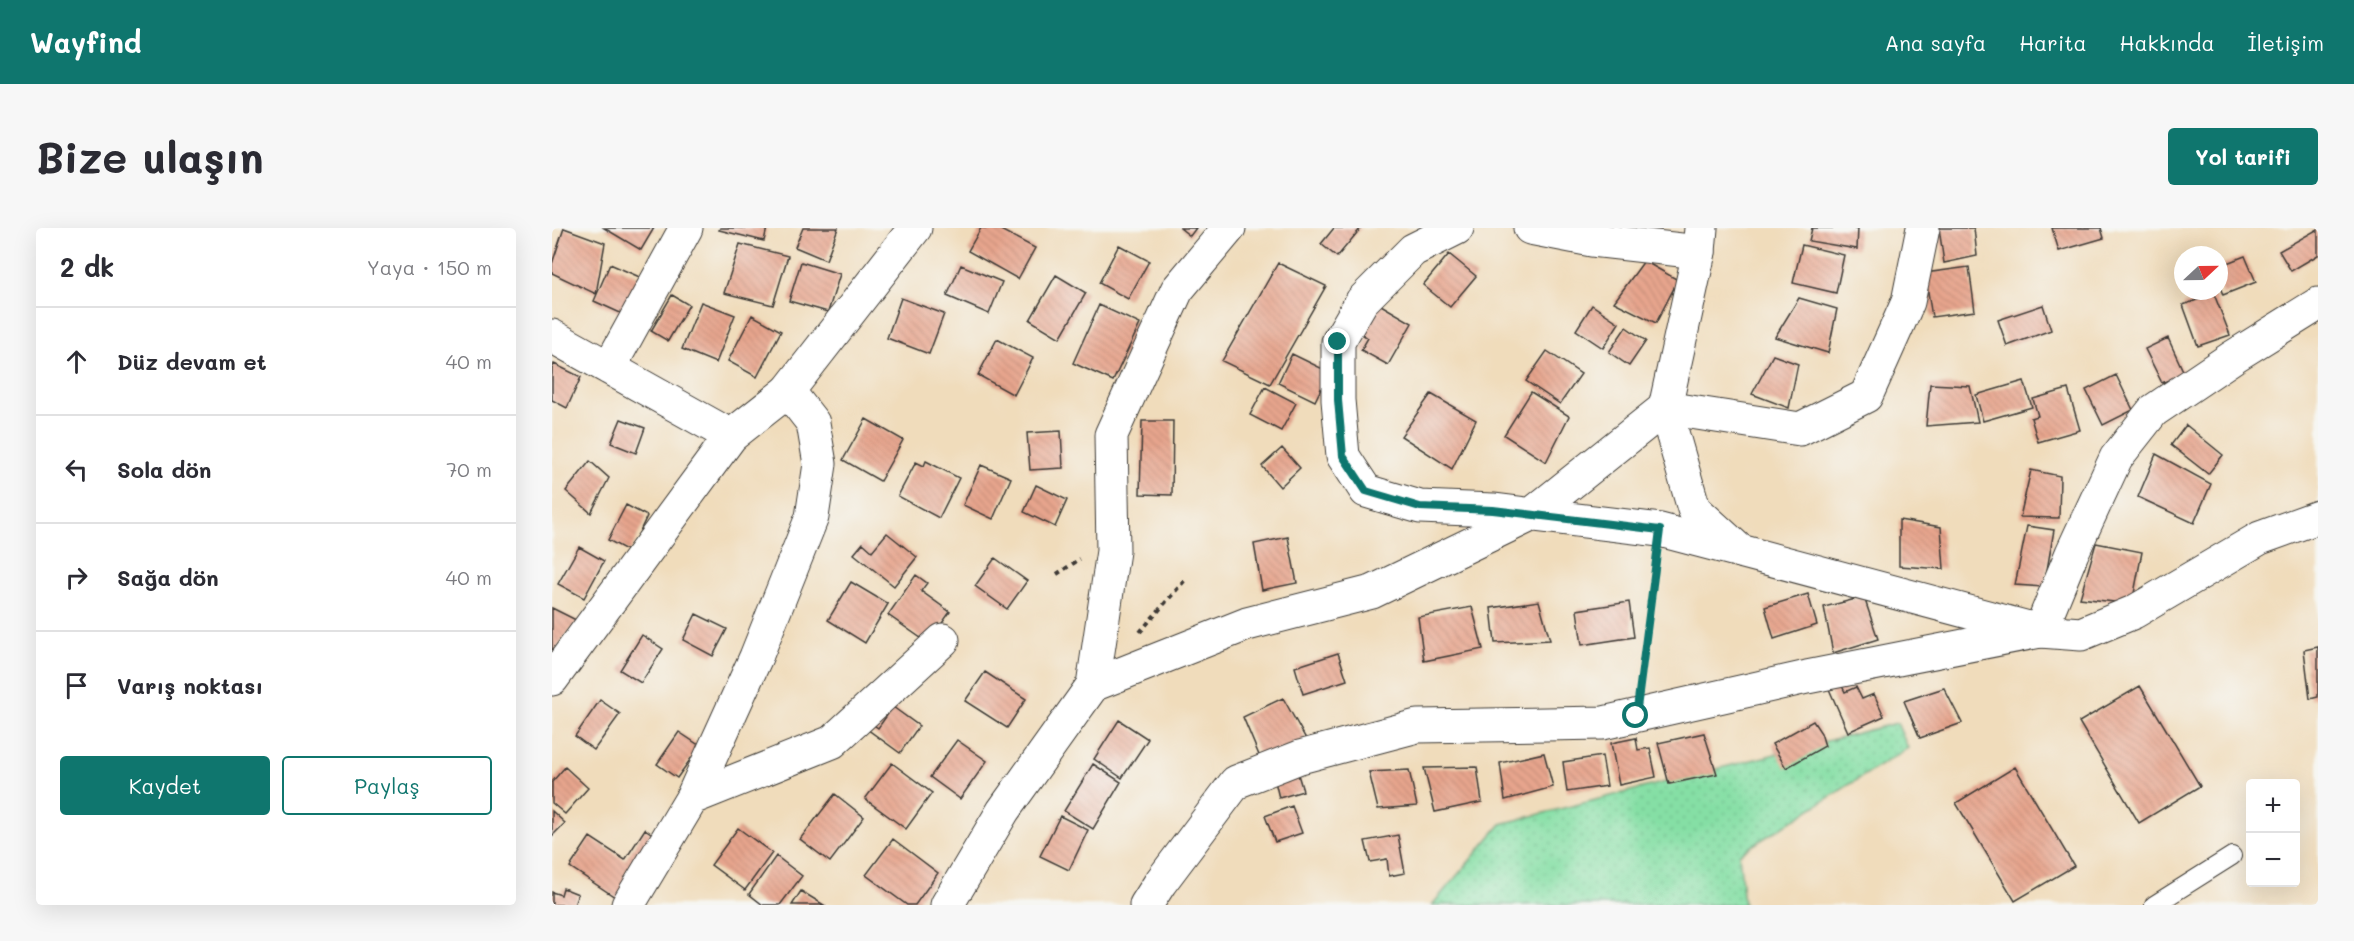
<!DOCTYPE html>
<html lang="tr">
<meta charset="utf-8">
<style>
body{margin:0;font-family:Mali,sans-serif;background:#f7f7f7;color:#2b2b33}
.controls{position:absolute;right:18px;bottom:18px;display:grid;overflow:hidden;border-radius:6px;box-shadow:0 6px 24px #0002}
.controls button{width:54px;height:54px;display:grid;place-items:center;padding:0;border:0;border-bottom:2px solid #e1e1e2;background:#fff;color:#2b2b33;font:30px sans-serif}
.compass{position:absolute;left:1622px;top:18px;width:54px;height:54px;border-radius:50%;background:#fff;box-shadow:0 6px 24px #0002;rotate:68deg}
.stop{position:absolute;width:18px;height:18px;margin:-14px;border:4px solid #0f766e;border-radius:50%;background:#fff}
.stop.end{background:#0f766e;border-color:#fff;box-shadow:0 2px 6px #0008}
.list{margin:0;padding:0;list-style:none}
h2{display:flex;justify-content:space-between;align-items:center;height:78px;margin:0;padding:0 24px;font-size:26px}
h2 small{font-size:20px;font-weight:400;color:#7c7c81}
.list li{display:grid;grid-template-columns:39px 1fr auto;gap:18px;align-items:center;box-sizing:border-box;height:108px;padding:0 24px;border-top:2px solid #e1e1e2}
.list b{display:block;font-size:22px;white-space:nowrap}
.list em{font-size:20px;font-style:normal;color:#7c7c81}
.actions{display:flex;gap:12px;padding:18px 24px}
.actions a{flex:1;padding:14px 0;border:2px solid #0f766e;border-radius:6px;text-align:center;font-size:21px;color:#0f766e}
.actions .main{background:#0f766e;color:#fff}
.icon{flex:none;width:33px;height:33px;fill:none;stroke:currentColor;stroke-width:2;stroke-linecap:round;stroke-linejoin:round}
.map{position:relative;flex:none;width:1766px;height:677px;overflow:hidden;border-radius:6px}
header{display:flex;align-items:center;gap:36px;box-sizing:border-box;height:84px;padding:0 30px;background:#0f766e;color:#fff}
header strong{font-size:28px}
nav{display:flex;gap:33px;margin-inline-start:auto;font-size:21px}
.intro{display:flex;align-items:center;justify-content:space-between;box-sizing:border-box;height:144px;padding:0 36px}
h1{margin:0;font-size:42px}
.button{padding:15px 27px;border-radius:6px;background:#0f766e;color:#fff;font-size:21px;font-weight:700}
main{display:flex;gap:36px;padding:0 36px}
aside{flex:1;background:#fff;border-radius:6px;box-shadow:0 6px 24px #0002}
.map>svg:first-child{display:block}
.grass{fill:url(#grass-dots);stroke:#507e60;stroke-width:1.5}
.building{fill:url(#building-back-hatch)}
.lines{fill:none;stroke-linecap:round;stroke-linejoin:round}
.service-casing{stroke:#3c3934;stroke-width:20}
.minor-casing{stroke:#3c3934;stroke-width:35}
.tertiary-casing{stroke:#3c3934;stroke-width:35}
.path{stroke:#3c3934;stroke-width:4;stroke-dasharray:4.5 4.5;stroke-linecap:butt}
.service{stroke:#fff;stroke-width:18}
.minor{stroke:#fff;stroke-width:33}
.tertiary{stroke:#fff;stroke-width:33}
.route{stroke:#0f766e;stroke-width:8}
</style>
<header>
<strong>Wayfind</strong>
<nav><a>Ana sayfa</a><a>Harita</a><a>Hakkında</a><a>İletişim</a></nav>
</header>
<div class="intro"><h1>Bize ulaşın</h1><a class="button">Yol tarifi</a></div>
<main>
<aside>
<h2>2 dk<small>Yaya · 150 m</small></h2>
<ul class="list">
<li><svg class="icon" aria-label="ahead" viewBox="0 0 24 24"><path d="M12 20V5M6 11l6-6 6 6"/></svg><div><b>Düz devam et</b></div><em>40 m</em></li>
<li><svg class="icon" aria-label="left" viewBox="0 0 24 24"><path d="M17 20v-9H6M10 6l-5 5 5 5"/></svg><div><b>Sola dön</b></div><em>70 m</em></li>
<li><svg class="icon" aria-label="right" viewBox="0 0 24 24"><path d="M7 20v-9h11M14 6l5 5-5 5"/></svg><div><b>Sağa dön</b></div><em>40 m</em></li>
<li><svg class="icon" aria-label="arrive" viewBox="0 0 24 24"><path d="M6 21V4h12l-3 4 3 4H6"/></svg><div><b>Varış noktası</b></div></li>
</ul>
<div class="actions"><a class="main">Kaydet</a><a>Paylaş</a></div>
</aside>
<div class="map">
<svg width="1766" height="677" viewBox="0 0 1766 677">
<defs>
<pattern id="grass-dots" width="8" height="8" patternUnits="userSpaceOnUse" patternTransform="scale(1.5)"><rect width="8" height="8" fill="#85dfa5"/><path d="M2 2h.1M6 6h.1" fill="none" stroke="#72bf8d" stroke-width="1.8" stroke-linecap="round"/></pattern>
<pattern id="building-back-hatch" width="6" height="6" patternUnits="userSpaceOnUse" patternTransform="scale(1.5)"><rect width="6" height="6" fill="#e7a58d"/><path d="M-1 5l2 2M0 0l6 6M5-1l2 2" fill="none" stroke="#c68d79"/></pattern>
</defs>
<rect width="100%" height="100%" fill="#f6f6f2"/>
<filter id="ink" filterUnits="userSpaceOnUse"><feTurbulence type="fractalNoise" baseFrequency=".0167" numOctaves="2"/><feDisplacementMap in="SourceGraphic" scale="12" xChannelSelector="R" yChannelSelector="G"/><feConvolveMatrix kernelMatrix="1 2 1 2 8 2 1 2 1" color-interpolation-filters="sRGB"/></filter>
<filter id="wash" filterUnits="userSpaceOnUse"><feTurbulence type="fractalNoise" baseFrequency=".008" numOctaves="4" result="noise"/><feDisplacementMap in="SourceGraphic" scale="24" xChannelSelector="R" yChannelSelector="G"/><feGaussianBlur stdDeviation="1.35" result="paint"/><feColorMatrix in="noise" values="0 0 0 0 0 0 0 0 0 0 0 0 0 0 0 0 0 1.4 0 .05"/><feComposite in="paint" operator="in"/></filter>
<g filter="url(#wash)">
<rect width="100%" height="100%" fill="#f0dcbb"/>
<path class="grass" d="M1345,495L1356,520L1187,626L1192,677H880L949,596Z"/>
<g id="blocks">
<path class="building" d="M12,0L53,15L44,66L0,45V36Z
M52,0H102L89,22Z
M168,0H215L212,13L167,2Z
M251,0H286L274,32L243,19Z
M429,0H445L483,20L466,51L416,23Z
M628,0H644L638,8Z
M782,0H809L785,29L769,16Z
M1260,0H1306L1305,21L1257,13Z
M1387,0H1422L1425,28L1392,35Z
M1500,0H1549L1552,10L1507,23Z
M1766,1V27L1739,43L1727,23Z
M188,16L236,28L221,77L172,65Z
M567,17L597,33L576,71L547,55Z
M1250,17L1292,27L1284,65L1241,55Z
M897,26L924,48L898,79L871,57Z
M1693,28L1704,54L1671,67L1667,56V38Z
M1092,33L1126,52L1104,95L1062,74Z
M249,34L288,46L276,84L237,73Z
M726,35L774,58L718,156L670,133Z
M58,36L92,51L75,88L42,73Z
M409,37L450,54L437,86L395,68Z
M1417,39L1423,83L1380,89L1373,45Z
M504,47L534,65L508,110L478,92Z
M1662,66L1678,107L1646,118L1631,77Z
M120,67L137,77L116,113L99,103Z
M349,70L392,86L377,126L335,110Z
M1247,70L1285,81L1276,125L1223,109Z
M822,73L860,95L836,137L809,122L816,110L805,103Z
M149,74L183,87L164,135L130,121Z
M547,77L588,96L561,153L521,135Z
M1040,77L1067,95L1051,120L1024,102Z
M1491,77L1499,102L1455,118L1446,92Z
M200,87L229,103L205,149L176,133Z
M1074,99L1094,113L1077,138L1057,124Z
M1616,110L1632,145L1610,155L1593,121Z
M445,111L481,130L462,167L426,147Z
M995,123L1029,146L1008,176L974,153Z
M740,126L777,144L763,173L726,155Z
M1221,127L1246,136L1237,180L1200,166Z
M2,136L29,149L15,180L0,172V141Z
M1564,147L1581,182L1551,197L1534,162Z
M1472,153L1480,179L1431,193L1424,167Z
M1378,156L1418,158L1426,194L1374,198Z
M713,159L744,175L729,203L698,187Z
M1516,161L1528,202L1486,214L1479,190L1486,188L1481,171Z
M979,164L1017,188L994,234L952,207Z
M879,166L924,192L900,241L849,208Z
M69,191L93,200L84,225L59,215Z
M314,191L351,212L328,253L291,232Z
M590,193H621L620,267L588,266Z
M1634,197L1671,227L1656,246L1619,217Z
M509,203L511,240L478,242L475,205Z
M730,220L748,240L728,259L710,238Z
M1604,226L1659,256L1642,295L1586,269Z
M38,233L57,250L39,285L14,263Z
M374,233L407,250L387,290L346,268L364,234L372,238Z
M429,237L459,250L441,291L411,277Z
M1479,242L1508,248L1507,290L1468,289Z
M484,257L515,272L503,299L472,284Z
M74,277L95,288L78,324L56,312Z
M1347,292L1389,299L1392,341L1347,338Z
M1475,298L1502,302L1492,359L1463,357Z
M335,305L365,329L342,358L302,326L311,315L320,323Z
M736,309L745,355L710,362L702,316Z
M1544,315L1590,324L1580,376L1528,370Z
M27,319L52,333L32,370L6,356Z
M443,330L475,353L455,381L423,358Z
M364,347L375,355L369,363L398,384L376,415L336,387Z
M299,354L336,376L313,415L276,392Z
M1256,366L1265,397L1222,411L1213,379Z
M1312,369L1326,411L1281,425L1272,379Z
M987,373L998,412L943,415L939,380Z
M1077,374L1082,409L1030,417L1025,382Z
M920,379L931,421L872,433L866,389Z
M0,380L26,393L0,426Z
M144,386L175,401L161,428L131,412Z
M90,407L111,421L89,455L68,442Z
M1766,419V469L1758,471L1752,422Z
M786,425L795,452L751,466L743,439Z
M433,444L474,471L455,500L413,473Z
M1289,456L1293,464L1304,459L1310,471L1322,466L1332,488L1296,504L1277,461Z
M1588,458L1648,558L1587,595L1527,494Z
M1392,460L1410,495L1368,510L1352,473Z
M731,470L754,511L709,532L691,489Z
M48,472L68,486L42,522L23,508Z
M341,479L367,498L348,525L315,501L319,495L326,500Z
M567,492L596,511L570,550L542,531Z
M1261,493L1269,505L1273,518L1234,540L1220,516Z
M127,504L148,518L125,550L105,536Z
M1152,505L1165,546L1117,556L1106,515Z
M1084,510L1086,522L1098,520L1104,549L1067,557L1059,515Z
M405,512L435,533L408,571L378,549Z
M992,525L1001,559L953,572L948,535Z
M1050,528L1055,558L1015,564L1011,534Z
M340,535L380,565L354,601L313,571Z
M541,536L569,554L541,601L512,583Z
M13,539L36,560L13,586L0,575V554Z
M925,539L930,574L883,584L872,540Z
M1463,539L1522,638L1463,673L1404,575Z
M857,542L865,578L826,581L817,544Z
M745,543L751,563L727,570L722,549Z
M283,566L312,589L278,634L248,611Z
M740,578L750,605L723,614L713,588Z
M0,583L13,595L0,608Z
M508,588L536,602L517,642L488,628Z
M186,600L220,625L193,662L159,637Z
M93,601L109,612L69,673L18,639L38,609L73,632Z
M846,607L853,645L837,648L835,631L818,634L813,613Z
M341,611L386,645L363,677H355L314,647Z
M224,628L250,648L228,677H211L197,666Z
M11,660L26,666L22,677H0V664L9,667Z
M249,663L272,677H240Z"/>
</g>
</g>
<g filter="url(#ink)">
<use href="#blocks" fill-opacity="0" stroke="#3c3934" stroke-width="1.5"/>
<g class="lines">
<g class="service-casing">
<path id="service" d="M1602,677L1680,628"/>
</g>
<g class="minor-casing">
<path id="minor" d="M905,0L861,22L810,73L786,114V172L791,228L814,263L868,279L941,282L1108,302L1188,323
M978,0L1040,12L1147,24
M0,108L179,208
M57,140L134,0
M0,451L179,208L236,163L261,195L268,236L260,289L204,429L140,570L76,677
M541,457L695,396L820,364L979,287L1113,180L1248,201L1314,168L1356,74L1371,0
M140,570L280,514L391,412
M395,677L451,583L541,457L561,323L559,207L625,62L677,0
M594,677L608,655L684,554L748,529L865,498L1051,495L1255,449L1488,403L1520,325L1564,230L1601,183L1681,129L1766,76"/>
</g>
<g class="tertiary-casing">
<path id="tertiary" d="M1149,0L1147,24L1113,180L1142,281L1188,323L1488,403L1529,406L1582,384L1708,310L1766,289
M236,163L363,0"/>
</g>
<path class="path" d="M505,346L528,331
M588,404L633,352
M1088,454L1105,331"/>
<use href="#service" class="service"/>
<use href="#minor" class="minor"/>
<use href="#tertiary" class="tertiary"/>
</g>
</g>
<g class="lines" filter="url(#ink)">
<path class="route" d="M786,114V172L791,228L814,263L868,279L941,282L1108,302L1084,488"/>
</g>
</svg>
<div class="controls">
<button>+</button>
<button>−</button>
</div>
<svg class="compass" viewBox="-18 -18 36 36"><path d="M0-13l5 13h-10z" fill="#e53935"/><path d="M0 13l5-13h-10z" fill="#7c7c81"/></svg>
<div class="stop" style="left:1084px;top:488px"></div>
<div class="stop end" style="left:786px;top:114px"></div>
</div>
</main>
